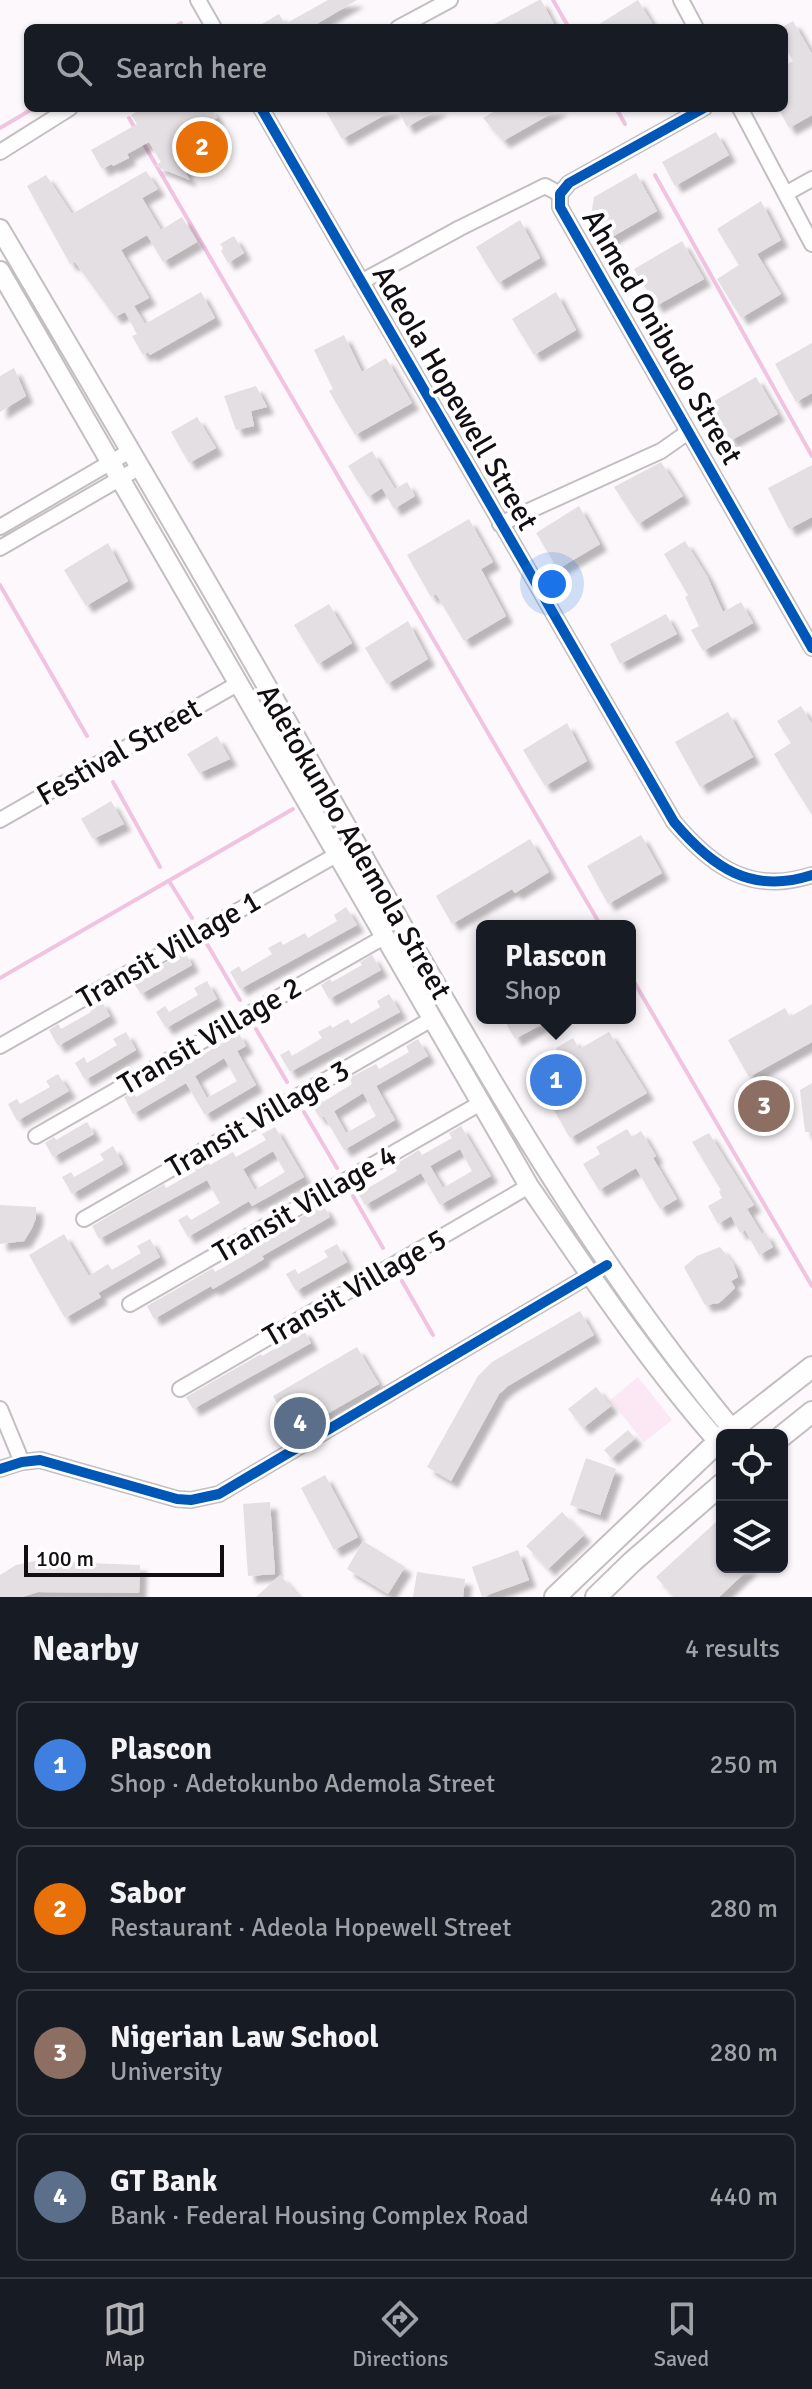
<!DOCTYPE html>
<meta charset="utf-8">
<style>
body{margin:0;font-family:Signika,sans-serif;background:#20242c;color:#f1f3f6}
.controls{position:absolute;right:24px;bottom:24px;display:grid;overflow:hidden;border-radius:12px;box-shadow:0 2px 6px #0004}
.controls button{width:72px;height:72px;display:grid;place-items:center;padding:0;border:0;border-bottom:2px solid #363941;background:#171b24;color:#f1f3f6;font:40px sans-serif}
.scale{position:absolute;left:24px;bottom:20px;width:200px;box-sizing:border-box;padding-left:8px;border:4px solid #130e12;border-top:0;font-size:22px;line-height:28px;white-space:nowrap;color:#130e12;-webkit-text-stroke:6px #fff;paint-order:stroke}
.you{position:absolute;left:552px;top:584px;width:28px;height:28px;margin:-20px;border:6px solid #fff;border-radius:50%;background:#1a73e8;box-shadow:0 0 0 12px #1a73e833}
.badge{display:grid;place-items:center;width:52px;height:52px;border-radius:50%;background:#b2b1b4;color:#fff;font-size:26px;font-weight:700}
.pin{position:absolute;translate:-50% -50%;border:4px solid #fff;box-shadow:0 2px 8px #0006}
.popup{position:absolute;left:476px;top:920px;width:160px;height:104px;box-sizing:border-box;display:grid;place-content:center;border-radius:12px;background:#171b24;filter:drop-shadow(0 2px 6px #0005);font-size:26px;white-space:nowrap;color:#9ea1a6}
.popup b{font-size:30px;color:#f1f3f6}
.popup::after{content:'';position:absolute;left:50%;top:100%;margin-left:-16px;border:16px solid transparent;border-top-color:#171b24}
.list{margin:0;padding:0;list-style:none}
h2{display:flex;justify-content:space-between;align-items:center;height:104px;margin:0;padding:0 32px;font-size:34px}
h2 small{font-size:26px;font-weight:400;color:#9ea1a6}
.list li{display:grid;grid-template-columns:52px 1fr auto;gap:24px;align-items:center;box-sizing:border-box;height:128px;margin:0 16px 16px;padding:0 16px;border:2px solid #363941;border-radius:12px}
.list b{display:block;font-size:30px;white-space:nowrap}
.list p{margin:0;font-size:26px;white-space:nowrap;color:#9ea1a6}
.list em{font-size:26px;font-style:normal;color:#9ea1a6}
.icon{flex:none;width:44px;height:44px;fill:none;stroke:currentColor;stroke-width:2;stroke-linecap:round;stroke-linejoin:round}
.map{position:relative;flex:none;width:812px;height:1597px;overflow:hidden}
.search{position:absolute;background:#171b24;box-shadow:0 2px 6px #0004;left:24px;right:24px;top:24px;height:88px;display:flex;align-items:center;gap:20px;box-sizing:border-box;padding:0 28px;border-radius:12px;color:#9ea1a6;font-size:30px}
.sheet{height:680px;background:#171b24}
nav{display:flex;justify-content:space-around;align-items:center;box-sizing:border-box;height:112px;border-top:2px solid #363941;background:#171b24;font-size:22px;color:#9ea1a6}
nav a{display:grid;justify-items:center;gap:4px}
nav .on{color:#b2b1b4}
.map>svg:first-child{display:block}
.grass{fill:#fce8f4}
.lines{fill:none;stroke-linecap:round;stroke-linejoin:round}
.stream{stroke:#f0c4e0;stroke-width:4}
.building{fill:#e4dfe2;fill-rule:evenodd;filter:url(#shadow)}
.minor-casing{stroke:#c3bfc1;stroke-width:18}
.major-casing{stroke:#c3bfc1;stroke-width:22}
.highway-casing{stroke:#c3bfc1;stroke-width:24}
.minor{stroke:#fffefe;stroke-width:14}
.major{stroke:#fffefe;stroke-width:18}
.highway{stroke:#fffefe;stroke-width:20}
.cycleway-casing{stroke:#fff;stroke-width:15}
.cycleway{stroke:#0057b8;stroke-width:10}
.labels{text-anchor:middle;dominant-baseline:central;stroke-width:8;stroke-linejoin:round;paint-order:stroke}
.street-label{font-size:30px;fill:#130e12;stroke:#fff}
</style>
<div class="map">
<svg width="812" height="1597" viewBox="0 0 812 1597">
<defs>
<filter id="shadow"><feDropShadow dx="7" dy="7" stdDeviation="2" flood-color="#0004"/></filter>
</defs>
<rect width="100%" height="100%" fill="#fdf8fb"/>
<path class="grass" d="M638,1377L672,1420L644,1442L610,1400Z"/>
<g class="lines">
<path class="stream" d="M553,0L569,28
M173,28L181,23
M616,108L625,124
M129,118L136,130
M0,128L34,108
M142,141L601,926
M655,175L812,456
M0,585L87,736
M113,782L160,867
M169,881L192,918
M207,944L240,1000
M630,975L812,1286
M0,978L293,809
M256,1029L287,1082
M304,1112L337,1168
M353,1196L383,1248
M402,1281L433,1335"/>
</g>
<path class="building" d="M328,0H357L310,28H255L279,14L285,24Z
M541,0L556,28H487L539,0Z
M638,0L655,28H593Z
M793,21L812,54V115L789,128L778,108H784V66L793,61L784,45V26Z
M142,108H211L217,118L199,129L214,153L184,170L190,180L155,166L161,162L149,142L127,154L129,158L113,166L112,164L102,169L91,150L137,124L131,115Z
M324,108H397L342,139Z
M397,108H441L407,127Z
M500,108H561L503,141L483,118Z
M716,132L729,155L675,186L662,162Z
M146,171L158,189L142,198L161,230L182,217L197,242L163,262L147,235L121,250L149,298L134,306L145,324L201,292L215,318L150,355L148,352L143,355L132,336L137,334L125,312L115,317L75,262L70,264L27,186L46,175L72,214Z
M636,173L657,211L605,241L591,216L594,197Z
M761,201L781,240L757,254L781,294L741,318L717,279L739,265L717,229Z
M520,220L540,258L498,283L476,247Z
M234,236L244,253L228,263L221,251L223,248L220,244Z
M682,241L704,279L656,306L634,269Z
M556,292L576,330L534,355L512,319Z
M344,335L362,372L386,358L412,403L355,435L329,391L333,389L314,350Z
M812,343V393L796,402L775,364Z
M14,368L26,396L0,412V376Z
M756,377L778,414L730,441L709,404Z
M256,386L267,407L251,411L254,426L236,430L224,396Z
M197,417L216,448L189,463L171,432Z
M372,451L395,489L407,482L415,496L394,509L382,488L368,497L348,466Z
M661,462L683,496L638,524L614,487Z
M812,465V517L789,529L768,488Z
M579,506L600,544L558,569L536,533Z
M469,519L493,562L481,569L506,616L464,641L436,594L431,597L407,555Z
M685,541L707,576L723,612L741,602L753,623L703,651L691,630L699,626L685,597L688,595L664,554Z
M108,543L128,581L86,606L64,570Z
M329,604L352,643L318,664L294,625Z
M666,614L677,634L620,664L610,644Z
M408,621L428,659L387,684L365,648Z
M801,706L812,724V815L774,754L791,743L777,721Z
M728,712L753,757L700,787L675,742Z
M567,723L587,761L545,786L523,750Z
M217,736L230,759L199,773L187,754Z
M111,801L124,824L93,839L81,819Z
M641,835L662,873L608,904L587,866Z
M530,839L549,872L515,893L512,889L452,924L436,896Z
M346,907L357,925L240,989L230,972L239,966L242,972L272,954L268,948L281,941L283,945L305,933L308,938L337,921L334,915Z
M185,952L192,965L141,994L133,982Z
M372,955L381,970L329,999L321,985L330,979L332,982L362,965L360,962Z
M207,981L217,999L166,1028L156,1012L165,1006L169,1012L198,995L194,988Z
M389,994L400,1012L290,1072L280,1055L289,1050L292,1056L322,1038L318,1032L331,1025L332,1028L348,1019L351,1024L380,1007L377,1001Z
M101,1000L110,1016L58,1046L49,1030L58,1024L61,1029L91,1012L88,1007Z
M812,1004V1042L749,1077L728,1040L785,1008L790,1017Z
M503,1018H553L515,1039Z
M126,1032L136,1050L85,1080L75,1063L84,1057L87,1063L117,1045L113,1039Z
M238,1032L246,1046L237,1051L256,1085L205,1115L186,1083L133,1114L124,1097L133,1092L136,1097L166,1080L163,1075L196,1056L197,1059ZM224,1058L237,1081L207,1098L195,1076Z
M609,1032L647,1093L570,1138L534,1075L562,1059L556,1048L573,1038L579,1049Z
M418,1039L428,1056L376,1086L395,1120L344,1150L324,1116L320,1118L310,1102L320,1096L323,1102L352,1084L349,1078L376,1064L379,1069L409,1052L406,1046ZM363,1093L376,1116L346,1133L334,1111Z
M58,1074L69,1091L17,1121L8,1104L17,1099L20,1104L50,1087L46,1081Z
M812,1083V1132H805L800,1090Z
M87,1122L94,1134L53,1157L45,1143L54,1137L56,1140Z
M461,1126L491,1176L440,1205L421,1173L365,1205L355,1188L364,1183L368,1188L397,1171L394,1165L419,1150L422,1155L452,1138L449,1133ZM460,1149L472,1171L443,1188L430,1166Z
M275,1127L304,1177L252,1206L249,1201L188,1237L178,1220L187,1215L191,1220L220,1203L207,1180L99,1239L92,1226L164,1184L166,1188L196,1171L194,1167L207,1160L210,1165L233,1152L236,1157L266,1140L262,1134ZM273,1151L285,1172L255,1190L243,1169Z
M627,1129L632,1137L641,1131L656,1156L653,1158L677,1199L660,1209L636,1168L599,1190L583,1164L600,1154L596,1147Z
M709,1133L754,1205L747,1209L762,1234L765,1232L773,1247L759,1255L745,1230L740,1233L731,1216L718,1224L708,1206L722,1198L719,1191L721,1190L692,1142Z
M113,1146L123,1164L72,1194L62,1177L71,1172L74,1177L104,1160L100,1154Z
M0,1205L36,1207V1218L32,1228L24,1241L0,1244Z
M323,1205L330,1217L262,1256L264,1259L213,1289L211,1286L154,1319L147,1306L213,1268L215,1272L245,1255L242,1251Z
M64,1234L89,1276L108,1264L112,1270L141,1253L137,1246L150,1239L160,1257L98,1293L101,1297L65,1318L29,1255Z
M337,1244L347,1262L296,1291L286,1274L295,1269L298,1274L328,1257L324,1251Z
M720,1247L733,1263L738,1277L731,1281L735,1288L719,1303L705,1305L684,1267L697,1256Z
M580,1311L594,1335L508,1386L499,1394L451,1481L427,1467L478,1376L492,1362Z
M303,1329L311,1343L193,1409L186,1397L261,1354L262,1356L292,1339L290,1336Z
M357,1347L379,1384L294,1433L273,1396Z
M596,1387L611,1406L583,1428L568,1409Z
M628,1430L635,1438L611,1458L604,1450Z
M586,1458L616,1469L600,1515L570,1505Z
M325,1475L358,1537L334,1550L301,1488Z
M270,1502L275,1574L248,1576L243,1504Z
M562,1512L584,1535L548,1569L526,1546Z
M717,1521L722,1526V1567H751L719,1597H674L656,1577Z
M363,1541L405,1567L388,1594L347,1569Z
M518,1550L529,1580L482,1597L472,1567Z
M35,1561L140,1565L139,1593L38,1592L22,1597H0V1575L16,1565Z
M417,1572L465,1579L463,1597H413Z
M280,1575L299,1597H256Z"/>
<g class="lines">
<g class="minor-casing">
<path id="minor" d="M198,0L214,28
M681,0L696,28
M398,28L450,0
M261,108L674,822C712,867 751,895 812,875
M704,108L569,183L560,194V207L812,648
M740,108L812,244
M0,152L70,108
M787,193L812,179
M361,282L460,228L545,186L560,194
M500,524L661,451L688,432
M0,527L130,451
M0,548L140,467
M0,820L239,683
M0,1046L338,854
M36,1136L384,937
M84,1219L432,1019
M130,1304L479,1104
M180,1389L529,1186
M0,1409L22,1462
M0,1469L22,1462L40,1460L177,1499L191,1500L219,1494L607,1265"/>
</g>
<g class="major-casing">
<path id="major" d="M0,229C112,419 224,609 332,801C456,1020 575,1241 737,1435
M0,271L529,1186C590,1275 651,1366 722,1446"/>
</g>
<g class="highway-casing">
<path id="highway" d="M725,1435L812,1367
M782,1436L812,1412
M555,1597L722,1438
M596,1597L632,1562L722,1484"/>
</g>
<use href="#minor" class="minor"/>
<use href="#major" class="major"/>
<use href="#highway" class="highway"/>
<g class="cycleway-casing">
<path id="cycleway" d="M261,108L674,822C712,867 751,895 812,875
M704,108L569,183L560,194V207L812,648
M0,1469L22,1462L40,1460L177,1499L191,1500L219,1494L607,1265"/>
</g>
<use href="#cycleway" class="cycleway"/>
</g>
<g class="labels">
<g class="street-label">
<text transform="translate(662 337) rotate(60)">Ahmed Onibudo Street</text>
<text transform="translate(455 398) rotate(60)">Adeola Hopewell Street</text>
<text transform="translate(119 752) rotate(-30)">Festival Street</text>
<text transform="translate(354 842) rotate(60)">Adetokunbo Ademola Street</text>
<text transform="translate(169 950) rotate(-30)">Transit Village 1</text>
<text transform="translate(210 1036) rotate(-30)">Transit Village 2</text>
<text transform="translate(258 1119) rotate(-30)">Transit Village 3</text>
<text transform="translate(305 1204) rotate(-30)">Transit Village 4</text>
<text transform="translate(355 1288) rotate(-30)">Transit Village 5</text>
</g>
</g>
</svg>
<div class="controls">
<button><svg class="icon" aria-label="locate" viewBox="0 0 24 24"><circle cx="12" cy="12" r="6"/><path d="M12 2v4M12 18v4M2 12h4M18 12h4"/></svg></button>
<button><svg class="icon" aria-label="layers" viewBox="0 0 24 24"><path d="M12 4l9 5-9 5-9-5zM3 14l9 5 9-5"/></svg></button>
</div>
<div class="scale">100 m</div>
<div class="you"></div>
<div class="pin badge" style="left:556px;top:1080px;background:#3f7fe0">1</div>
<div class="popup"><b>Plascon</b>Shop</div>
<div class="pin badge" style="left:202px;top:147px;background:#e8710a">2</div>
<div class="pin badge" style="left:764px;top:1106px;background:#8d6e63">3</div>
<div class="pin badge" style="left:300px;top:1423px;background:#5c6f8a">4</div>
<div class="search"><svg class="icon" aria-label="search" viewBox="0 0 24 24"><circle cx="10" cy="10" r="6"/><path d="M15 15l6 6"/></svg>Search here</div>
</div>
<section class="sheet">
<h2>Nearby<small>4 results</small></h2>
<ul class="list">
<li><span class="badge" style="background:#3f7fe0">1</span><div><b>Plascon</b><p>Shop · Adetokunbo Ademola Street</p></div><em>250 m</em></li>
<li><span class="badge" style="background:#e8710a">2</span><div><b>Sabor</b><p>Restaurant · Adeola Hopewell Street</p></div><em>280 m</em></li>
<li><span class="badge" style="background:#8d6e63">3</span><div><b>Nigerian Law School</b><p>University</p></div><em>280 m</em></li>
<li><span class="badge" style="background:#5c6f8a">4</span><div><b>GT Bank</b><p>Bank · Federal Housing Complex Road</p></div><em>440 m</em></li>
</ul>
</section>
<nav>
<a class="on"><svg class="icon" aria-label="map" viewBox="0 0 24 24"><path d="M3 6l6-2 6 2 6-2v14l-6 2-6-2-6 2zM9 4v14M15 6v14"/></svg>Map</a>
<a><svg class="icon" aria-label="directions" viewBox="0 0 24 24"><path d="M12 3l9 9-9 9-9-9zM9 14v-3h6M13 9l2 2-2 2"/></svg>Directions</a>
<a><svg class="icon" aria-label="saved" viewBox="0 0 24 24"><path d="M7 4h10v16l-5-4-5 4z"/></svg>Saved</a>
</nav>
